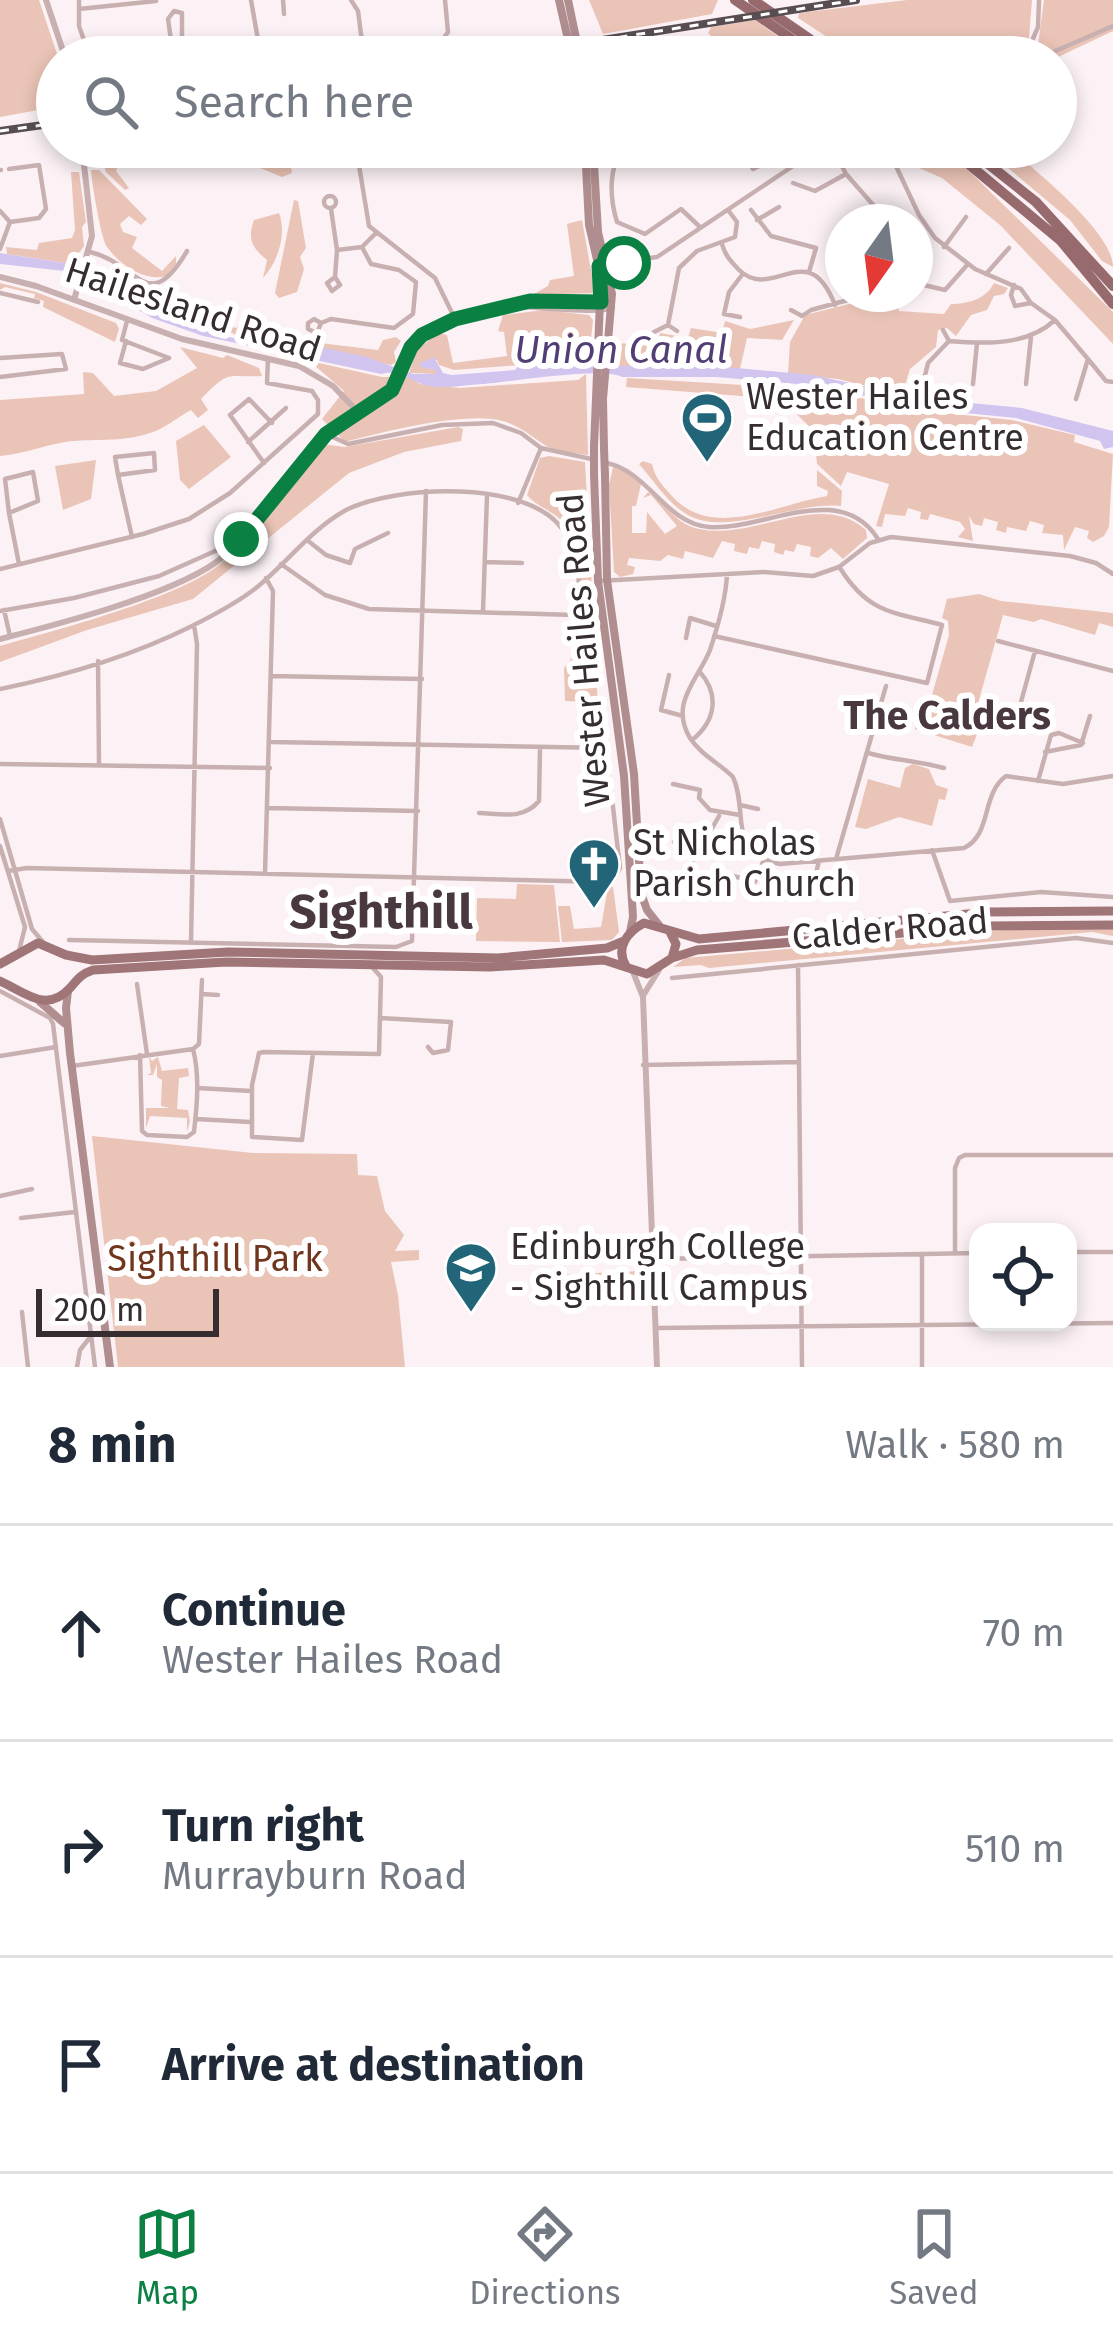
<!DOCTYPE html>
<meta charset="utf-8">
<style>
body{margin:0;font-family:"Fira Sans",sans-serif;background:#f2f2f3;color:#1f2937}
.controls{position:absolute;right:36px;bottom:36px;display:grid;overflow:hidden;border-radius:24px;box-shadow:0 6px 18px #0003}
.controls button{width:108px;height:108px;display:grid;place-items:center;padding:0;border:0;border-bottom:3px solid #e0e1e3;background:#fff;color:#1f2937;font:60px sans-serif}
.compass{position:absolute;left:825px;top:204px;width:108px;height:108px;border-radius:50%;background:#fff;box-shadow:0 6px 18px #0003;rotate:194deg}
.scale{position:absolute;left:36px;bottom:30px;width:183px;box-sizing:border-box;padding-left:12px;border:6px solid #362d31;border-top:0;font-size:33px;line-height:42px;white-space:nowrap;color:#362d31;-webkit-text-stroke:9px #fff;paint-order:stroke}
.stop{position:absolute;width:36px;height:36px;margin:-27px;border:9px solid #0b8043;border-radius:50%;background:#fff}
.stop.end{background:#0b8043;border-color:#fff;box-shadow:0 3px 12px #0008}
.list{margin:0;padding:0;list-style:none}
h2{display:flex;justify-content:space-between;align-items:center;height:156px;margin:0;padding:0 48px;font-size:51px}
h2 small{font-size:39px;font-weight:400;color:#747a83}
.list li{display:grid;grid-template-columns:78px 1fr auto;gap:36px;align-items:center;box-sizing:border-box;height:216px;padding:0 48px;border-top:3px solid #e0e1e3}
.list b{display:block;font-size:45px;white-space:nowrap}
.list p{margin:0;font-size:39px;white-space:nowrap;color:#747a83}
.list em{font-size:39px;font-style:normal;color:#747a83}
.icon{flex:none;width:66px;height:66px;fill:none;stroke:currentColor;stroke-width:2;stroke-linecap:round;stroke-linejoin:round}
.map{position:relative;flex:none;width:1113px;height:1367px;overflow:hidden}
.search{position:absolute;background:#fff;box-shadow:0 6px 18px #0003;left:36px;right:36px;top:36px;height:132px;display:flex;align-items:center;gap:30px;box-sizing:border-box;padding:0 42px;border-radius:66px;color:#747a83;font-size:45px}
.sheet{height:804px;background:#fff}
nav{display:flex;justify-content:space-around;align-items:center;box-sizing:border-box;height:168px;border-top:3px solid #e0e1e3;background:#fff;font-size:33px;color:#747a83}
nav a{display:grid;justify-items:center;gap:6px}
nav .on{color:#0b8043}
.map>svg:first-child{display:block}
.green{fill:#eac4b6}
.water{fill:#d1c5f0}
.lines{fill:none;stroke-linecap:round;stroke-linejoin:round}
.minor{stroke:#c8b0b1;stroke-width:4.5}
.tertiary{stroke:#c8b0b1;stroke-width:6}
.secondary{stroke:#b08e8f;stroke-width:8}
.primary{stroke:#9f7578;stroke-width:9}
.trunk{stroke:#976a6e;stroke-width:10}
.rail-casing{stroke:#584e52;stroke-width:8}
.rail{stroke:#fff;stroke-width:3;stroke-dasharray:9;stroke-linecap:butt}
.secondary-bridge{stroke:#b08e8f;stroke-width:8}
.route{stroke:#0b8043;stroke-width:15}
.labels{text-anchor:middle;dominant-baseline:central;stroke-width:12;stroke-linejoin:round;paint-order:stroke}
.street-label{font-size:36px;fill:#362d31;stroke:#fff}
.poi-label{font-size:36px;fill:#362d31;stroke:#fff;text-anchor:start}
.park-label{font-size:36px;fill:#71351e;stroke:#fff}
.water-label{font-size:39px;font-style:italic;fill:#513e75;stroke:#fff}
.neighbourhood-label{font-size:39px;font-weight:bold;fill:#4a3840;stroke:#fff}
.district-label{font-size:48px;font-weight:bold;fill:#4a3840;stroke:#fff}
</style>
<div class="map">
<svg width="1113" height="1367" viewBox="0 0 1113 1367">
<rect width="100%" height="100%" fill="#fcf2f6"/>
<path class="green" d="M0,0H39L58,57L57,114L50,115L44,109L0,117Z
M589,0H718L712,14L603,34Z
M907,0H1032L1029,38L1018,57H858L798,18L799,13Z
M1044,0H1113V31L1056,58L1046,57V51L1038,45Z
M755,20L807,57H751L756,52L754,49C730,57 724,50 708,33L711,27Z
M87,147H288L292,173L282,177L243,161L208,165L202,150L146,156L126,150L116,171L129,188L125,190L106,172L103,163L89,164Z
M894,147H936L969,171L1113,312V344L1000,225L942,178L903,161Z
M983,147H1006L1016,153C1042,177 1113,233 1113,267L1102,261L1070,220Z
M91,170H99L147,219L141,225L129,216L120,224L123,232L137,237L132,248L162,271L176,256V264L166,276C144,282 119,264 107,247C101,239 92,184 91,170Z
M71,172H79L86,222L82,227L84,246L71,264L7,254L6,247L37,250L39,243L72,238L75,230Z
M294,200L298,201L306,248L300,257L304,269L297,292L279,298L275,293Z
M279,213C287,234 278,262 263,278L267,260C252,248 247,239 254,220Z
M582,220L595,293L532,295L548,286L550,280L574,276L567,224Z
M0,283L36,292L116,323L119,329L115,342L43,307L44,301L34,298L35,294L5,287L0,290Z
M994,283L1008,288L1004,294L994,296L987,310L971,315L956,336L947,328L938,330L936,347L910,369L902,395L838,379L788,374L790,342L805,315L889,294H896L899,311L944,314L951,304C968,304 986,299 994,283Z
M544,310L589,315L593,320L588,367L555,366L535,357L524,359L520,365L454,370L439,365L437,360L420,363L421,367L436,370V374L409,373L417,350L438,333L447,335L453,363L507,356L504,332L498,331L503,315Z
M794,320L782,340L747,338L740,369L689,365L615,367L613,343L658,345L660,333L688,338L691,328L722,333L725,321L750,329Z
M243,321L251,330H272L328,344L378,350L383,340L396,337L401,341L394,352L396,362L391,365L272,337L241,340L233,333L219,331L213,323L236,328Z
M180,347L223,358L227,355L259,368L262,376C226,378 231,368 201,399L208,410L198,418L191,410C178,417 164,429 150,433C121,443 92,438 65,442C42,446 23,454 0,456V400L84,394L83,372L93,373L114,396L156,391L197,368Z
M296,358L382,377H409L420,384L460,388L578,380L586,374L588,455C575,453 555,452 543,444C530,435 520,426 503,421C466,411 383,432 345,442L322,419L344,391L314,365Z
M627,378L827,390L907,409L1012,420L1075,435L1074,442L1113,454L1109,527L1104,536L1093,542L1087,538L1089,531L1075,527L1064,550L1063,535L1042,533L1044,525L1030,521L1026,531L1007,527L1006,533L996,530L998,522L984,518L982,526L974,524L969,516L973,541L958,537L965,529L960,522L930,514L928,520L920,519L921,512L908,508L905,516L885,514L882,527L876,526L889,484L847,472L841,486L817,464L814,431L781,399L626,387Z
M204,425L231,457L189,489L180,480L176,441Z
M458,427L463,429L461,441L404,452L349,473L193,599L87,630L0,662V646C56,630 176,599 219,565C260,532 286,483 322,444L345,447Z
M549,456L585,462L592,589L587,616C577,588 586,550 565,524C554,511 537,507 527,495L540,458Z
M96,460L91,499L63,510L55,466Z
M643,461L652,464C655,478 663,486 672,496C712,541 778,504 827,496L828,491L817,486V470L842,491L841,506C797,501 731,535 692,517C670,507 655,482 639,464Z
M613,467L633,475L641,484L636,506H632V533H646L647,512L665,534L677,526L651,495L643,498L648,492C668,506 677,525 699,529C753,541 821,489 866,530L867,538L843,559L831,548L818,558L810,556L811,547L797,544L794,552L785,550L783,555L774,552L775,544L762,541L759,549L749,547L747,554L734,551L735,544L722,541L713,558L685,551L683,559L668,555L660,561L629,558L627,565L635,567L633,574L620,577L614,572L609,485Z
M979,594L1001,601L1113,613V627L1099,623L1095,635L1041,619L1034,622L1003,615L977,707L983,719L972,747L915,729L923,700L932,695L949,635L948,621L942,618L947,599Z
M582,619L592,622L598,702L565,701L564,668L580,647Z
M913,764L929,769L936,785L948,789L945,800L939,799L932,826L899,817L866,829L855,827L868,779L900,788L905,768Z
M517,884L554,885L560,942L476,941L477,898L516,899Z
M608,887H613L619,932L612,940L562,942L558,906H570L574,929L601,927Z
M1026,928L1113,929V936L1092,932L709,968L701,965L673,967L685,958Z
M149,1057L152,1061L158,1057L162,1071L188,1068L189,1076L179,1078L177,1109L188,1110L190,1121L187,1132V1118L150,1116L146,1128V1108H170L161,1106L162,1080L157,1077V1064L153,1075H147L151,1073Z
M92,1136L253,1153L357,1154L358,1175L377,1176L385,1211L404,1235L395,1251L419,1250V1260L391,1262L398,1295L405,1367H118Z
M641,1271V1280L549,1285V1275Z"/>
<path class="water" d="M0,253L71,264L122,283L168,314L225,336L242,340L272,337L367,357L413,374H436V370L420,367V363L434,357L443,373L451,375L515,370L524,359L535,357L559,367L704,365L813,375L918,398L1022,408L1113,431V447L1104,449L1100,441L1016,418L915,408L822,386L716,377H622C604,366 510,382 482,384C464,385 442,390 425,385C408,380 400,369 381,374L203,336L152,318L74,272L0,264Z"/>
<g class="lines">
<path class="minor" d="M79,0V26L90,57
M251,0L261,57
M283,0L284,14
M351,0L358,11L364,57
M79,9L156,1
M181,46L171,40L168,19L174,11L182,13V57
M1030,49L1044,54L1053,52L1113,26
M365,57L437,47L448,32L445,0
M691,57H694
M1025,57L1038,27L1039,0
M356,147L369,226L435,278L455,319
M626,147C607,165 610,199 617,222L645,234L681,209L700,227
M647,147L658,161L667,164L675,155L671,147
M737,147L753,169L769,161L780,147
M802,147L806,159
M832,147L846,174L875,207
M887,147L919,215L935,238L975,269L1021,289L1031,303L1055,320L1088,359
M9,169L39,165L46,209L39,218L10,222
M0,170H1
M793,183L815,191L846,174
M324 202a6 6 0 1 1 12 0a6 6 0 1 1-12 0Z
M331,209L337,250L362,247L376,233
M751,210L771,236L816,248L809,272
M0,211L10,222L0,249
M757,220L779,207
M722,244C725,255 730,260 738,269C773,304 807,234 835,305
M944,247L966,217
M90,252C137,262 148,318 187,251
M605,264L657,257L793,166L832,147
M986,274L1009,248
M335,277L327,283L332,291L340,285L335,277L337,250
M915,283L945,290L968,264
M1014,285L1011,295L1015,306L1031,303
M0,293L38,302
M791,310L802,316L811,310L870,294
M740,317L724,314L729,292L742,275
M127,321L122,340L169,358
M321,323L317,333L308,329V323L314,319L321,323L331,319L394,328L413,314L416,282L399,270L371,264L362,247
M668,325L679,268L697,251L735,237L737,222L728,210
M943,330L949,341
M654,332L668,325L677,331
M126,341L120,363L143,369L169,358
M949,341C985,344 1027,346 1055,320
M0,358L62,354L66,369L0,377
M923,384L928,363L949,341
M973,384L977,343
M1026,384L1031,337
M1076,399L1088,359L1106,381L1113,382
M326,434L348,444L442,425L493,423L521,433L541,448L596,460
M248,442L286,408
M154,453L155,470L118,475L115,457Z
M264,463L230,415L249,399L272,423
M607,463C649,472 666,524 709,527C763,531 840,479 878,539
M33,472L38,501L9,513L5,479Z
M118,475L132,537
M518,503L541,448
M9,513L19,564
M307,540L326,555L350,563L355,549L388,533
M485,562L522,563
M0,569L143,534L189,519L230,493L318,414V400L312,391L267,383L268,358
M727,574C726,599 718,626 710,650C698,680 669,703 690,738C701,755 719,763 733,777C749,812 726,853 780,864L964,848C992,835 981,794 1006,776L1063,784L1113,776
M598,581L764,572L813,576L839,567L870,543L891,537L1070,556L1096,563L1113,574
M4,610L10,636
M0,611L74,598L159,576L222,548L228,552
M483,611L487,496
M714,636L927,683L942,625C893,612 869,614 840,568
M686,638L690,618L716,626
M998,641L1113,671
M98,661L99,763
M669,675L661,710L683,716
M272,676L422,679
M0,689C64,676 134,655 192,626C214,615 237,603 256,588C287,563 310,530 346,510C395,485 529,479 563,530C579,553 580,584 579,610L574,615L369,609L325,595L281,564
M1021,702L1035,651
M692,740C716,721 720,694 699,671
M271,742L608,748
M1045,752L1081,745L1090,716
M868,753C893,760 918,761 944,768
M0,764L270,768
M1038,781L1051,735L1059,733L1083,743
M673,784L700,790L699,798L710,810L740,815
M740,805L758,809
M269,808L418,811
M479,813C502,814 523,820 539,801L540,748
M0,819L32,929L43,942
M674,842L703,849
M0,846L25,927L19,951
M932,850L950,901L1041,892L1113,897
M836,859L886,686
M8,871L27,868L606,882L614,879L620,868L610,781L597,749
M265,874L273,591L266,578
M726,874L755,882L764,859
M686,878C691,857 708,837 719,816
M785,878L813,885L819,861
M69,940L396,947L412,941L426,491
M191,942L197,644L194,625
M798,965L802,1367
M672,978L1076,938L1113,943
M137,984L147,1054
M0,991L50,1018L53,1024L95,1367
M202,994L218,995
M380,1018L451,1022L448,1050L433,1053L428,1047
M193,1049L199,1044L202,980
M313,1053L302,1140L252,1137V1085L259,1053L264,1052L379,1054L381,977L372,967
M140,1055L142,1131L147,1135L187,1137L194,1132C197,1105 200,1076 193,1049
M0,1056L56,1047
M643,1065L798,1062
M72,1066L193,1049
M197,1088L251,1091
M196,1119L250,1122
M0,1196L32,1189
M21,1218L75,1212
M1068,1252H1113
M955,1253V1168L959,1158L965,1155H1113
M654,1259L978,1253
M22,1312L28,1367
M657,1328L1113,1323
M77,1367L80,1350L91,1336
M922,1367V1254"/>
<path class="tertiary" d="M46,0L65,57
M0,277L36,286L182,339L299,366L333,386L358,412
M74,300L92,236L82,147
M520,306C540,307 598,313 612,308
M0,639C59,624 167,596 215,563C262,529 287,472 329,432C346,415 372,410 390,393C405,377 403,352 420,337C454,308 573,284 612,308
M633,972L643,997L657,1367
M644,994L659,970"/>
<path class="secondary" d="M559,0L572,57
M568,0L580,57
M585,147L589,225L601,277L594,447
M593,147L598,232L612,294L603,399L604,448
M594,474L598,581L624,776L633,917L630,932
M605,476L607,580L634,774L641,893L647,910L659,925
M68,991L66,1008L70,1053L110,1367
M40,1002L64,1023"/>
<path class="primary" d="M672,958L697,950L987,926L1113,925
M0,964L38,943L66,955L92,960L228,952L498,958L607,948L624,941
M626,966C615,948 627,932 644,923L699,939L989,912L1113,911
M0,981C25,992 46,1014 70,988C78,979 81,974 93,970L226,962L490,967L604,960L647,974L672,958L676,944L670,932"/>
<path class="trunk" d="M735,0L818,57
M753,0L836,57
M948,147L1061,241L1113,304
M967,147L1036,202L1113,286"/>
<g class="rail-casing">
<path id="rail" d="M494,57L856,0
M0,131L57,123"/>
</g>
<use href="#rail" class="rail"/>
<path class="secondary-bridge" d="M594,447V474
M604,448L605,476"/>
</g>
<g class="lines">
<path class="route" d="M241,539L326,434L392,390L411,347L422,335L455,319L530,301L601,302L599,266L624,263"/>
</g>
<defs>
<g id="stadium-pin" transform="scale(2.7)"><path d="M0 17L-7.5 6A9.5 9.5 0 1 1 7.5 6Z" fill="#236578" stroke="#fff"/><path d="M0-5a6.5 5 0 1 0 0 10a6.5 5 0 1 0 0-10ZM-3.5-1.8h7v3.6h-7Z" fill="#fff"/></g>
<g id="church-pin" transform="scale(2.7)"><path d="M0 17L-7.5 6A9.5 9.5 0 1 1 7.5 6Z" fill="#236578" stroke="#fff"/><path d="M-1.2-6h2.4v3.5h3.3v2.4h-3.3V6h-2.4V-.1h-3.3v-2.4h3.3Z" fill="#fff"/></g>
<g id="university-pin" transform="scale(2.7)"><path d="M0 17L-7.5 6A9.5 9.5 0 1 1 7.5 6Z" fill="#236578" stroke="#fff"/><path d="M0-5L7-2L0 1L-7-2ZM-4 1L0 2.5L4 1V4Q0 6-4 4Z" fill="#fff"/></g>
</defs>
<g fill-rule="evenodd">
<use href="#stadium-pin" x="707" y="418"/>
<use href="#church-pin" x="594" y="864"/>
<use href="#university-pin" x="471" y="1268"/>
</g>
<g class="labels">
<g class="street-label">
<text transform="translate(193 310) rotate(18)">Hailesland Road</text>
<text transform="translate(584 650) rotate(-95)">Wester Hailes Road</text>
<text transform="translate(890 929) rotate(-5)">Calder Road</text>
</g>
<g class="poi-label">
<text x="746" y="397">Wester Hailes<tspan x="746" dy="41">Education Centre</tspan></text>
<text x="633" y="843">St Nicholas<tspan x="633" dy="41">Parish Church</tspan></text>
<text x="510" y="1247">Edinburgh College<tspan x="510" dy="41">- Sighthill Campus</tspan></text>
</g>
<g class="park-label">
<text x="215" y="1259">Sighthill Park</text>
</g>
<g class="water-label">
<text x="621" y="350">Union Canal</text>
</g>
<g class="neighbourhood-label">
<text x="947" y="716">The Calders</text>
</g>
<g class="district-label">
<text x="381" y="912">Sighthill</text>
</g>
</g>
</svg>
<div class="controls">
<button><svg class="icon" aria-label="locate" viewBox="0 0 24 24"><circle cx="12" cy="12" r="6"/><path d="M12 2v4M12 18v4M2 12h4M18 12h4"/></svg></button>
</div>
<svg class="compass" viewBox="-18 -18 36 36"><path d="M0-13l5 13h-10z" fill="#e53935"/><path d="M0 13l5-13h-10z" fill="#747a83"/></svg>
<div class="scale">200 m</div>
<div class="stop" style="left:624px;top:263px"></div>
<div class="stop end" style="left:241px;top:539px"></div>
<div class="search"><svg class="icon" aria-label="search" viewBox="0 0 24 24"><circle cx="10" cy="10" r="6"/><path d="M15 15l6 6"/></svg>Search here</div>
</div>
<section class="sheet">
<h2>8 min<small>Walk · 580 m</small></h2>
<ul class="list">
<li><svg class="icon" aria-label="ahead" viewBox="0 0 24 24"><path d="M12 20V5M6 11l6-6 6 6"/></svg><div><b>Continue</b><p>Wester Hailes Road</p></div><em>70 m</em></li>
<li><svg class="icon" aria-label="right" viewBox="0 0 24 24"><path d="M7 20v-9h11M14 6l5 5-5 5"/></svg><div><b>Turn right</b><p>Murrayburn Road</p></div><em>510 m</em></li>
<li><svg class="icon" aria-label="arrive" viewBox="0 0 24 24"><path d="M6 21V4h12l-3 4 3 4H6"/></svg><div><b>Arrive at destination</b></div></li>
</ul>
</section>
<nav>
<a class="on"><svg class="icon" aria-label="map" viewBox="0 0 24 24"><path d="M3 6l6-2 6 2 6-2v14l-6 2-6-2-6 2zM9 4v14M15 6v14"/></svg>Map</a>
<a><svg class="icon" aria-label="directions" viewBox="0 0 24 24"><path d="M12 3l9 9-9 9-9-9zM9 14v-3h6M13 9l2 2-2 2"/></svg>Directions</a>
<a><svg class="icon" aria-label="saved" viewBox="0 0 24 24"><path d="M7 4h10v16l-5-4-5 4z"/></svg>Saved</a>
</nav>
